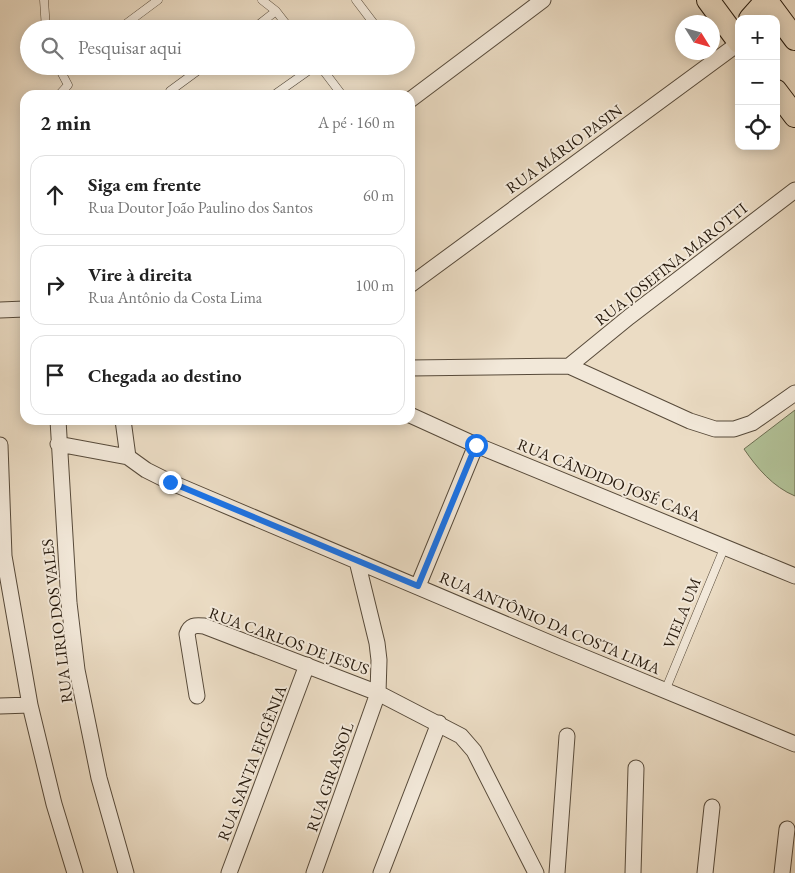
<!DOCTYPE html>
<html lang="pt">
<meta charset="utf-8">
<style>
body{margin:0;font-family:"EB Garamond",serif;background:#f6f6f6;color:#222}
.controls{position:absolute;right:15px;top:15px;display:grid;overflow:hidden;border-radius:10px;box-shadow:0 2px 12px #0003}
.controls button{width:45px;height:45px;display:grid;place-items:center;padding:0;border:0;border-bottom:1px solid #e0e0e0;background:#fff;color:#222;font:25px sans-serif}
.compass{position:absolute;left:675px;top:15px;width:45px;height:45px;border-radius:50%;background:#fff;box-shadow:0 2px 12px #0003;rotate:127deg}
.stop{position:absolute;width:15px;height:15px;margin:-11px;border:4px solid #1a73e8;border-radius:50%;background:#fff}
.stop.end{background:#1a73e8;border-color:#fff;box-shadow:0 1px 5px #0008}
.list{margin:0;padding:0;list-style:none}
h2{display:flex;justify-content:space-between;align-items:center;height:65px;margin:0;padding:0 20px;font-size:21px}
h2 small{font-size:16px;font-weight:400;color:#767676}
.list li{display:grid;grid-template-columns:32px 1fr auto;gap:15px;align-items:center;box-sizing:border-box;height:80px;margin:0 10px 10px;padding:0 10px;border:1px solid #e0e0e0;border-radius:15px}
.list b{display:block;font-size:19px;white-space:nowrap}
.list p{margin:0;font-size:16px;white-space:nowrap;color:#767676}
.list em{font-size:16px;font-style:normal;color:#767676}
.icon{flex:none;width:28px;height:28px;fill:none;stroke:currentColor;stroke-width:2;stroke-linecap:round;stroke-linejoin:round}
.map{position:relative;flex:none;width:795px;height:873px;overflow:hidden}
.search{position:absolute;background:#fff;box-shadow:0 2px 12px #0003;left:20px;top:20px;width:395px;height:55px;display:flex;align-items:center;gap:12px;box-sizing:border-box;padding:0 18px;border-radius:28px;color:#767676;font-size:19px}
.panel{position:absolute;background:#fff;box-shadow:0 2px 12px #0003;left:20px;top:90px;width:395px;height:335px;border-radius:15px}
.map>svg:first-child{display:block}
.green{fill:#b2c298;stroke:#6c6e52}
.lines{fill:none;stroke-linecap:round;stroke-linejoin:round}
.service-casing{stroke:#574a3a;stroke-width:9}
.minor-casing{stroke:#574a3a;stroke-width:17}
.primary-casing{stroke:#26190c;stroke-width:24}
.service{stroke:#f2e8d9;stroke-width:8}
.minor{stroke:#f2e8d9;stroke-width:15}
.primary{stroke:#ebdcc4;stroke-width:22}
.route{stroke:#1a73e8;stroke-width:6}
.labels{text-anchor:middle;dominant-baseline:central;stroke-width:4;stroke-linejoin:round;paint-order:stroke}
.street-label{font-size:16px;fill:#26190c;stroke:#f2e8d9}
</style>
<div class="map">
<svg width="795" height="873" viewBox="0 0 795 873">
<rect width="100%" height="100%" fill="#ebdcc4"/>
<filter id="stains"><feTurbulence type="fractalNoise" baseFrequency=".004" numOctaves="4"/><feColorMatrix values="0 0 0 0 .2 0 0 0 0 .09 0 0 0 0 .02 0 0 0 .5 -.17"/></filter>
<radialGradient id="worn" r=".72"><stop offset=".6" stop-color="#630" stop-opacity="0"/><stop offset="1" stop-color="#630" stop-opacity=".3"/></radialGradient>
<path class="green" d="M795,410V496C773,487 757,468 744,449Z"/>
<g class="lines">
<g class="service-casing">
<path id="service" d="M44,0L46,29
M262,0L276,11
M356,0L378,29
M119,29L158,0
M253,29L276,11L290,29
M58,66L68,85L59,95
M320,66L342,95
M174,95L170,91L204,66
M274,95L315,66
M665,691L725,546"/>
</g>
<g class="minor-casing">
<path id="minor" d="M410,100L543,0
M410,285L739,43
M0,310L25,309
M569,366L629,317L795,190
M410,368L569,366L690,421L715,429H734L752,423L795,393
M410,415L476,445L795,576
M58,420L69,603L77,670L99,778L126,873
M123,420L128,457
M58,444L128,457L146,470L170,482L557,646L795,744
M0,445L4,556L30,705L54,804L75,873
M418,586L476,445
M197,696L187,634C190,625 195,625 204,626L378,693L461,736L474,751L536,873
M0,706L30,705
M229,873L307,665
M314,873L378,693L379,660L377,643L357,561
M381,873L439,723
M557,873L567,736
M633,873L636,768
M705,873L712,807
M782,873L787,829"/>
</g>
<g class="primary-casing">
<path id="primary" d="M708,0L739,42
M766,0L795,39
M750,19L766,1
M776,91L795,116"/>
</g>
<use href="#service" class="service"/>
<use href="#minor" class="minor"/>
<use href="#primary" class="primary"/>
</g>
<g class="lines">
<path class="route" d="M170,482L418,586L476,445"/>
</g>
<g class="labels">
<g class="street-label">
<text transform="translate(564 149) rotate(-36)">RUA MÁRIO PASIN</text>
<text transform="translate(671 264) rotate(-38)">RUA JOSEFINA MAROTTI</text>
<text transform="translate(609 480) rotate(22)">RUA CÂNDIDO JOSÉ CASA</text>
<text transform="translate(682 613) rotate(-68)">VIELA UM</text>
<text transform="translate(57 621) rotate(-97)">RUA LIRIO DOS VALES</text>
<text transform="translate(550 623) rotate(23)">RUA ANTÔNIO DA COSTA LIMA</text>
<text transform="translate(289 641) rotate(20)">RUA CARLOS DE JESUS</text>
<text transform="translate(252 763) rotate(-69)">RUA SANTA EFIGÊNIA</text>
<text transform="translate(330 777) rotate(-71)">RUA GIRASSOL</text>
</g>
</g>
<rect width="100%" height="100%" filter="url(#stains)"/>
<rect width="100%" height="100%" fill="url(#worn)"/>
</svg>
<div class="controls">
<button>+</button>
<button>−</button>
<button><svg class="icon" aria-label="locate" viewBox="0 0 24 24"><circle cx="12" cy="12" r="6"/><path d="M12 2v4M12 18v4M2 12h4M18 12h4"/></svg></button>
</div>
<svg class="compass" viewBox="-18 -18 36 36"><path d="M0-13l5 13h-10z" fill="#e53935"/><path d="M0 13l5-13h-10z" fill="#767676"/></svg>
<div class="stop" style="left:476px;top:445px"></div>
<div class="stop end" style="left:170px;top:482px"></div>
<div class="search"><svg class="icon" aria-label="search" viewBox="0 0 24 24"><circle cx="10" cy="10" r="6"/><path d="M15 15l6 6"/></svg>Pesquisar aqui</div>
<section class="panel">
<h2>2 min<small>A pé · 160 m</small></h2>
<ul class="list">
<li><svg class="icon" aria-label="ahead" viewBox="0 0 24 24"><path d="M12 20V5M6 11l6-6 6 6"/></svg><div><b>Siga em frente</b><p>Rua Doutor João Paulino dos Santos</p></div><em>60 m</em></li>
<li><svg class="icon" aria-label="right" viewBox="0 0 24 24"><path d="M7 20v-9h11M14 6l5 5-5 5"/></svg><div><b>Vire à direita</b><p>Rua Antônio da Costa Lima</p></div><em>100 m</em></li>
<li><svg class="icon" aria-label="arrive" viewBox="0 0 24 24"><path d="M6 21V4h12l-3 4 3 4H6"/></svg><div><b>Chegada ao destino</b></div></li>
</ul>
</section>
</div>
